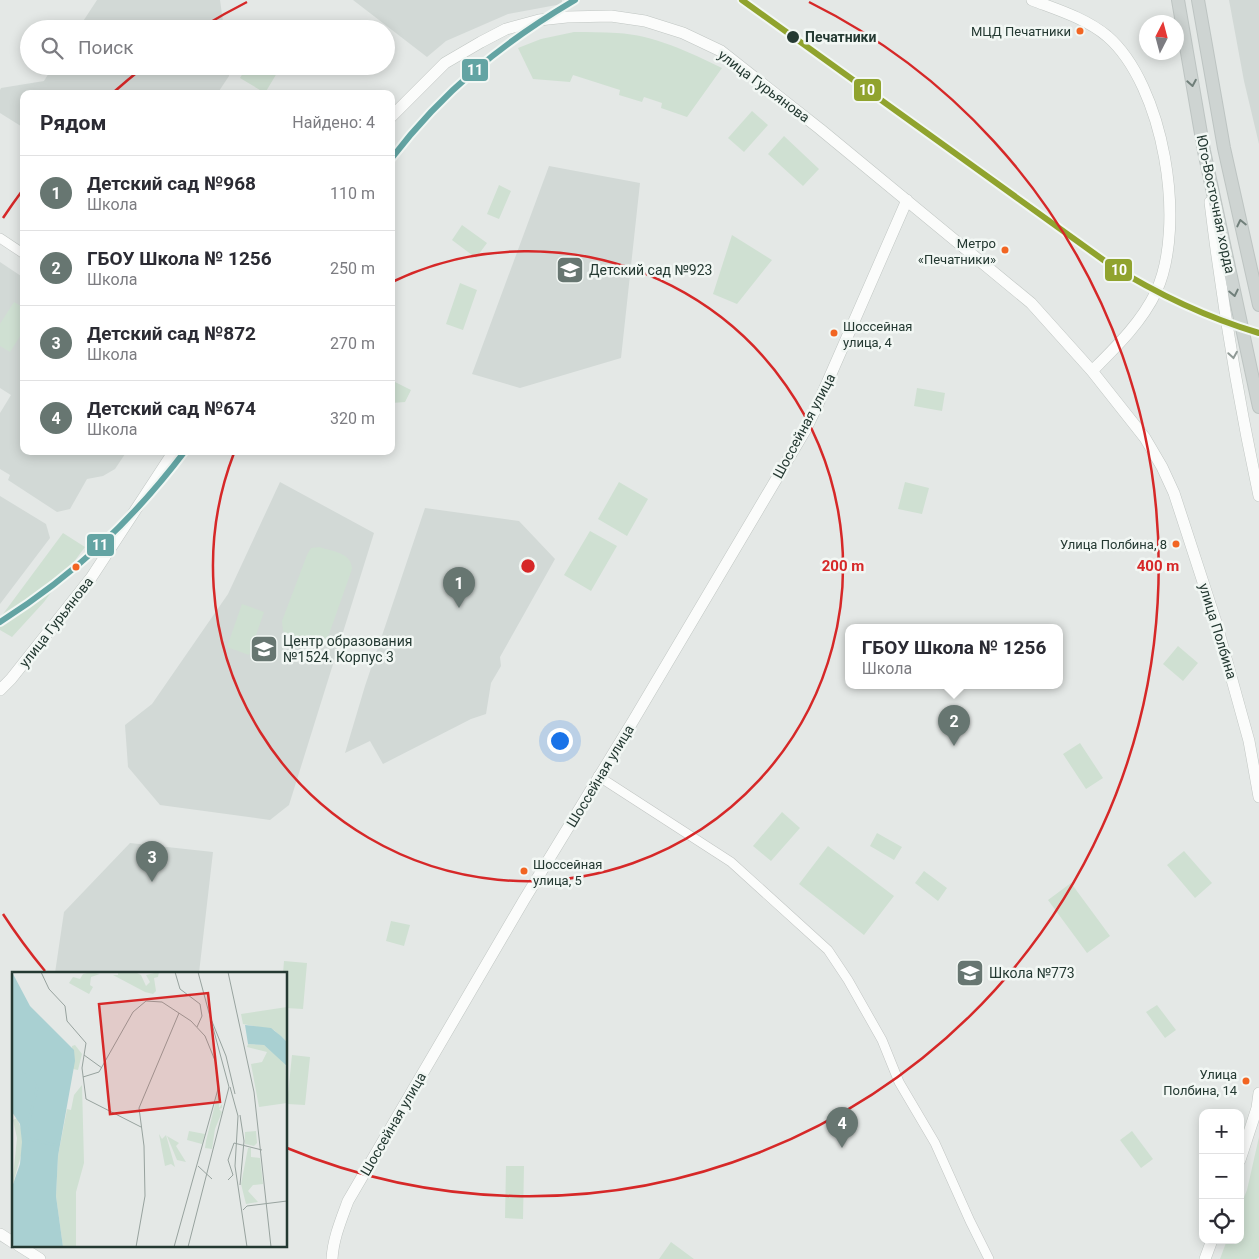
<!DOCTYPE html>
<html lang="ru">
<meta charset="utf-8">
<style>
body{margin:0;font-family:Roboto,sans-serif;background:#f2f2f3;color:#2b2b33}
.controls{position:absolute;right:15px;bottom:15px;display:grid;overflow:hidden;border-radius:10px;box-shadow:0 2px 12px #0003}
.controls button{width:45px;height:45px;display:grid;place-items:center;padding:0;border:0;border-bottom:1px solid #e1e1e2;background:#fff;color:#2b2b33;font:25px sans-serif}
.compass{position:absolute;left:1139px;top:15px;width:45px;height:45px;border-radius:50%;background:#fff;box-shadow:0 2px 12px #0003;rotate:6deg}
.you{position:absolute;left:559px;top:740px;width:18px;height:18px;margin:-12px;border:4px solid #fff;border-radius:50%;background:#1a73e8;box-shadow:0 0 0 8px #1a73e833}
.badge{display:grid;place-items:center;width:32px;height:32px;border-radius:50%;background:#677671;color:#fff;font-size:16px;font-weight:700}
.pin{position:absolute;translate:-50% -41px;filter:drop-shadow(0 1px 2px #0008)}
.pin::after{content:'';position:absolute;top:26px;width:18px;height:15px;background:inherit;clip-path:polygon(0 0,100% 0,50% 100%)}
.popup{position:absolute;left:845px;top:624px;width:218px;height:65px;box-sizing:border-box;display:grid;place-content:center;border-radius:10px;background:#fff;filter:drop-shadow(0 1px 4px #0005);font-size:16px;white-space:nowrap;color:#7c7c81}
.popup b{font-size:19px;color:#2b2b33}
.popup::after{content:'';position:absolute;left:50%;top:100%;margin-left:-10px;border:10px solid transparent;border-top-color:#fff}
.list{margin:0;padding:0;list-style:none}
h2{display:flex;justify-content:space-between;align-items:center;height:65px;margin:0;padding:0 20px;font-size:21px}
h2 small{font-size:16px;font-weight:400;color:#7c7c81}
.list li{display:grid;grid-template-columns:32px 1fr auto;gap:15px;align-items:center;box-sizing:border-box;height:75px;padding:0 20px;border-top:1px solid #e1e1e2}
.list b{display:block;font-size:19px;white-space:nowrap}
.list p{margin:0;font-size:16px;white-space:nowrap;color:#7c7c81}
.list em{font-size:16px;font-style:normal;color:#7c7c81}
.icon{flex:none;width:28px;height:28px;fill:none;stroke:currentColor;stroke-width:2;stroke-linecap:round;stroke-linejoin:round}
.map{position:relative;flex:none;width:1259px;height:1259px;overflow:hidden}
.search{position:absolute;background:#fff;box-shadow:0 2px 12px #0003;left:20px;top:20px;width:375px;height:55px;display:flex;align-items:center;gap:12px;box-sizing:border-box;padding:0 18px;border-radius:28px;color:#7c7c81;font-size:19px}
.panel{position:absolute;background:#fff;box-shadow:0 2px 12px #0003;left:20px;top:90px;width:375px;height:365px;border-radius:10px}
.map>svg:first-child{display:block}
.built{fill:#d2d9d6}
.green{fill:#cfe0d2}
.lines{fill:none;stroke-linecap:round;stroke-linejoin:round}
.street-casing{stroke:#c1c5c3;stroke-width:10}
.secondary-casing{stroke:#c0c6c3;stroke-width:12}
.primary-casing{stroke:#bdc4c2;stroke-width:14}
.street{stroke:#fbfcfb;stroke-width:9}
.secondary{stroke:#fbfcfb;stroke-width:11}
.primary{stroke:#ced4d2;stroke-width:12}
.metro-1-casing{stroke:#f2f7f4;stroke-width:10}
.metro-2-casing{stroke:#f2f7f4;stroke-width:10}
.metro-1{stroke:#90a32e;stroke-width:6}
.metro-2{stroke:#63a4a3;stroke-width:6}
.oneway{stroke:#707f7a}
.oneway2{stroke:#909a96}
.ring{fill:none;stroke:#d62828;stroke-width:2.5}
.bus-dot{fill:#f26522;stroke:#f2f7f4;stroke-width:2}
.stop-dot{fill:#243932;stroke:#f2f7f4;stroke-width:2}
.labels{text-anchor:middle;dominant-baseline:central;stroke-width:5;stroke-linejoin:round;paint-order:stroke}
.bus-label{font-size:13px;fill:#243932;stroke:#f2f7f4;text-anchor:end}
.stop-label{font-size:14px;font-weight:bold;fill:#243932;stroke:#f2f7f4;text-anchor:start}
.street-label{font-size:14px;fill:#243932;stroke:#f2f7f4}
.poi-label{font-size:14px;fill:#243932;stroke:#f2f7f4;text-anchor:start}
.inset-river{fill:none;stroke:#a9d0d2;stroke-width:2.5}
.inset-road{fill:none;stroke:#97a29e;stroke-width:1}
.view{fill:#d62828;fill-opacity:0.15;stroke:#d62828;stroke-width:2.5}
.inset-edge{fill:none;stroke:#243932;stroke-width:2.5}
.centre{fill:#d62828;stroke:#f2f7f4;stroke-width:2.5}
.ring-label{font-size:15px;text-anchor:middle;font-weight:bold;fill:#d62828;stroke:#f2f7f4;stroke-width:5;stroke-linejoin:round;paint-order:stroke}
.line-badge{stroke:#f2f7f4;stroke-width:2}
.badge-label{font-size:14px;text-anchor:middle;font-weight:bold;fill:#fff}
</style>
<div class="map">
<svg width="1259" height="1259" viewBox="0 0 1259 1259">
<rect width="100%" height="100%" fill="#e4e8e6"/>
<path class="built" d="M97,0H220L224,29H78Z
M353,0H562V4L508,14L446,41L427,57Z
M1229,0H1259V144L1244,81Z
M53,66H228L229,76L217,94H24V128L0,113V90L1,88L44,81Z
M549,166L640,183L621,358L520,388L472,374Z
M0,262L24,278V451H127L115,469L103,476L87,479L70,509L57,512L8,480L10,475L0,469V413L11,395L0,388Z
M280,482L374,533L289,805L270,820L160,805L128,767L125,725L152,704L228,594Z
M0,496L46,524L50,538L0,604Z
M425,508L519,521L555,559L500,657L501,666L491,683L486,714L471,719L383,764L370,741L345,753L365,686Z
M130,843L213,852L199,973H55L64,912Z"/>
<path class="green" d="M574,32C588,32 603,32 617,33C654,35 689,52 722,68L687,117L661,108L662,103L644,97L642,102L619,95L620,90L573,75L570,82L533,79L518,48L541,39Z
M247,66H277L280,68L265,93L240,78Z
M752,111L768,125L744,152L728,138Z
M784,136L819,169L803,186L768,154Z
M499,185L511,191L499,219L487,214Z
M462,225L487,243L476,258L452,240Z
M732,235L772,260L737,304L713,294Z
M460,283L477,290L463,330L446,324Z
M14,302L24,308V330L10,352L0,346V324Z
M391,380L411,390L405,402L391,403Z
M917,388L945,393L942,411L914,406Z
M619,482L648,499L627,536L598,519Z
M905,482L929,488L922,514L898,509Z
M590,531L617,546L591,591L564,575Z
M63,533L85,547L44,602L12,637L0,630V618Z
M319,547C332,551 352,553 352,569L328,637L324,644C312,648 292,639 283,631L282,621L307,555L311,548Z
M242,604L264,612L249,655L227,647Z
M1178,646L1198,663L1183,681L1163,664Z
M1080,743L1103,778L1086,789L1063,754Z
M782,812L800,828L771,861L753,846Z
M877,833L902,847L894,860L870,846Z
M828,846L894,896L864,935L799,884Z
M1184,851L1212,883L1195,898L1167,865Z
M924,871L947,888L938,901L915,883Z
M1071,883L1110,936L1087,953L1048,900Z
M391,921L410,925L404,946L386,941Z
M284,961L307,963L303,1009L286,1008V973H283Z
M1157,1005L1176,1030L1165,1038L1146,1012Z
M292,1055L310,1057L305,1105L287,1104Z
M1132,1131L1153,1159L1141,1168L1120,1140Z
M1259,1137V1257L1257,1259H1220L1227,1240H1240V1207L1247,1190Z
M506,1166H524L523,1219L505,1218Z
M671,1242L694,1259H659Z"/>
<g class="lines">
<g class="street-casing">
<path id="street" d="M0,238L24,254
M598,776L731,862L828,950L848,980L882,1040L899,1082L935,1143L970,1221L989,1259"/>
</g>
<g class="secondary-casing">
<path id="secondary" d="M1032,0C1058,10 1085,18 1107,36C1164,85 1187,225 1156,292C1141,323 1116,347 1092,371
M391,117L445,63L481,42L506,29L539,20L567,17L611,16L645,21L683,33L721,51L820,129L1031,303L1092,371L1145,438L1162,467L1174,493L1216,622L1249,741L1259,797
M1210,202C1222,301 1238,399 1259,496
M0,690L11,679L91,578L174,451
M1240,1160L1257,1108L1259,1093
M0,1234L14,1243
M18,1245L40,1259
M332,1259C333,1239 341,1220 348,1201L524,900L633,721L806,429L817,406L907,200
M1205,1259L1212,1240"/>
</g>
<g class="primary-casing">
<path id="primary" d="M1178,0L1204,151L1259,407
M1198,0L1224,148L1259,305"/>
</g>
<use href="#street" class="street"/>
<use href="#secondary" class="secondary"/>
<use href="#primary" class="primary"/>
<g class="metro-1-casing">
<path id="metro-1" d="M742,0L1109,264C1157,294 1205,317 1259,333"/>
</g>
<g class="metro-2-casing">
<path id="metro-2" d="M391,159C443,91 502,43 575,0
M0,622C74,575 132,521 185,451"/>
</g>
<use href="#metro-1" class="metro-1"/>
<use href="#metro-2" class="metro-2"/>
</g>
<defs><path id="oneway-chevron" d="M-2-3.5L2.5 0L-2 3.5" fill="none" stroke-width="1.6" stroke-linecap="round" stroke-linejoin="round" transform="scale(1.25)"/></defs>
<g class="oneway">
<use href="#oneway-chevron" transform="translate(1192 83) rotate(80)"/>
<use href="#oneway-chevron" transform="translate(1241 223) rotate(-103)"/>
<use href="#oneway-chevron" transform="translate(1234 293) rotate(78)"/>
</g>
<use class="oneway2" href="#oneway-chevron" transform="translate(1233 355) rotate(81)"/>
<g class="ring">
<path d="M392 282A315 315 0 1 1 234 453"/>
<path d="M45 971A630 630 0 0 1 3 914M3 218A630 630 0 0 1 22 191M115 91A630 630 0 0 1 140 70M204 26A630 630 0 0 1 247 2M809 2A630 630 0 0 1 287 1148"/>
</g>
<defs>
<g id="school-square" transform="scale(1.4375)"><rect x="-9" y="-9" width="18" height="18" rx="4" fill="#677671" stroke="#f2f7f4"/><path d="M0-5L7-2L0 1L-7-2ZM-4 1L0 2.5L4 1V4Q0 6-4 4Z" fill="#fff"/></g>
</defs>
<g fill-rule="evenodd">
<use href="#school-square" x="570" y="270"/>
<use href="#school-square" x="264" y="649"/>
<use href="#school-square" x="970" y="973"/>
</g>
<g class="bus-dot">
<circle cx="1080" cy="31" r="4.5"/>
<circle cx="1005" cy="250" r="4.5"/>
<circle cx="834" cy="333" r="4.5"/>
<circle cx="1176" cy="544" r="4.5"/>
<circle cx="76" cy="567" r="4.5"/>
<circle cx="524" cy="871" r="4.5"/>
<circle cx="1246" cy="1081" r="4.5"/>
</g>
<circle class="stop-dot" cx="793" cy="37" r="7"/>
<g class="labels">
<g class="bus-label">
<text x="1071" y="31">МЦД Печатники</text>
<text x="996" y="243">Метро<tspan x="996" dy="16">«Печатники»</tspan></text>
<text x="843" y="326" text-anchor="start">Шоссейная<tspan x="843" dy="16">улица, 4</tspan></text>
<text x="1167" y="544">Улица Полбина, 8</text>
<text x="533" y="864" text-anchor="start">Шоссейная<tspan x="533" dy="16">улица, 5</tspan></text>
<text x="1237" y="1074">Улица<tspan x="1237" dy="16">Полбина, 14</tspan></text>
</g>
<g class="stop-label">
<text x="805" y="37">Печатники</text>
</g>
<g class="street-label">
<text transform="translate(764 86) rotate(37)">улица Гурьянова</text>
<text transform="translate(1216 204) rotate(78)">Юго-Восточная хорда</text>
<text transform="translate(804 426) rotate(-62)">Шоссейная улица</text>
<text transform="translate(56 622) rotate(-52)">улица Гурьянова</text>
<text transform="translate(1218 631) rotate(73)">улица Полбина</text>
<text transform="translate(600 776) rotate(-59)">Шоссейная улица</text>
<text transform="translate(393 1124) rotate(-60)">Шоссейная улица</text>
</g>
<g class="poi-label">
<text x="589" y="270">Детский сад №923</text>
<text x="283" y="641">Центр образования<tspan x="283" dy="16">№1524. Корпус 3</tspan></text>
<text x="989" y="973">Школа №773</text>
</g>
</g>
<g transform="translate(12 972)">
<rect width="275" height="275" fill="#e4e8e6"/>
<path d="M79,0L88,2L79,5L78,13L81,15L77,22L57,11L61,5L68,7L71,2ZM106,0H123L129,3L134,14L138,10L134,3L147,0L146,5L142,6L144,19L141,22L133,20L101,3H106ZM275,35V70L262,58L231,52L229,42ZM236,72L252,73L273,91L275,131L247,135L239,92L250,90L255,80L235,75ZM63,73L70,82L66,98L61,97L60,74ZM208,112L207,136L210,132V136L207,137L210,140L203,157L200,177L193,176L194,169ZM70,113L72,191L64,220V275H51L44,224L46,184L55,137L59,138L62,123ZM5,146L10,159V180L0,215L5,166L1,148ZM177,159L193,162L190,172L175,168ZM244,159L245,171L242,174L233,172V160ZM147,162L150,167L154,163L163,195L159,192L153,194ZM155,164L167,171L164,174L174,190L165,188ZM236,176H239V185L248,186L251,212L241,213L236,219L246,230L234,232L229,212Z" fill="#cfe0d2"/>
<path d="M0,0L18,34L62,78L63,89L46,184L44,224L51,275H2L1,272L0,215L8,192L10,170L8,152L0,140ZM233,53L259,56L269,64L275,70V94L252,73L236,72Z" fill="#a9d0d2"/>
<path class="inset-river" d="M0,95L20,107L25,116L13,166L43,173"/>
<path class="inset-road" d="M29,0L37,17L53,34L55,49L74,71L70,96L74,127L129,155M163,0L168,17L188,32L190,44L185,55M216,0L242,120L259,275M199,47L214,84L223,122M72,83L90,96M71,105L87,100L121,40L134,29L150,30L179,49L193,64L204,91L206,117L162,275M218,115L226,144L223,194L235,275M228,143L232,169L228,213M186,194L200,207M216,208L221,203L216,188L222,171L250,178M231,238L235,234L275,229M124,275L133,224L132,174L127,136L167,41M176,275L217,115L186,0"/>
<path class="view" d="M196,21L208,130L98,142L87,32Z"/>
<rect width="275" height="275" class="inset-edge"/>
</g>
<circle cx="528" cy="566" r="8" class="centre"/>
<g class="ring-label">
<text x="843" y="571">200 m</text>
<text x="1158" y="571">400 m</text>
</g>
<g class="line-badge">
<rect x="461" y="58" width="28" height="24" rx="5" fill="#63a4a3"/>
<rect x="853" y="78" width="29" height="24" rx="5" fill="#90a32e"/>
<rect x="1104" y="258" width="29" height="24" rx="5" fill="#90a32e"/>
<rect x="86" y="533" width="29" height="24" rx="5" fill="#63a4a3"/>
</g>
<g class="badge-label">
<text x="475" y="75">11</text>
<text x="867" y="95">10</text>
<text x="1119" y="275">10</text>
<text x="100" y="550">11</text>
</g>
</svg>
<div class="controls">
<button>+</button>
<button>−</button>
<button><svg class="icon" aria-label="locate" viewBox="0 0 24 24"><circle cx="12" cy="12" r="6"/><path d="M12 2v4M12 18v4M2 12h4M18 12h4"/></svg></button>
</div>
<svg class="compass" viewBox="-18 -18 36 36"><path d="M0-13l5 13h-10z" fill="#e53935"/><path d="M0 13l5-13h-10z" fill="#7c7c81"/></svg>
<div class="you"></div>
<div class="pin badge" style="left:459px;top:608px">1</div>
<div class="pin badge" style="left:954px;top:746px">2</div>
<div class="popup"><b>ГБОУ Школа № 1256</b>Школа</div>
<div class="pin badge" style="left:152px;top:882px">3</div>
<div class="pin badge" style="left:842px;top:1148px">4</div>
<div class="search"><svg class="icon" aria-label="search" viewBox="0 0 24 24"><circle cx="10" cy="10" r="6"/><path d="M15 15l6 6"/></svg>Поиск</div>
<section class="panel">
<h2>Рядом<small>Найдено: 4</small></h2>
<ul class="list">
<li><span class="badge">1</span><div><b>Детский сад №968</b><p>Школа</p></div><em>110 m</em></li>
<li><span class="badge">2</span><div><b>ГБОУ Школа № 1256</b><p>Школа</p></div><em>250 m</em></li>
<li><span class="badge">3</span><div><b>Детский сад №872</b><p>Школа</p></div><em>270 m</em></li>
<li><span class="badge">4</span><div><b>Детский сад №674</b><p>Школа</p></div><em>320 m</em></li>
</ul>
</section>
</div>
